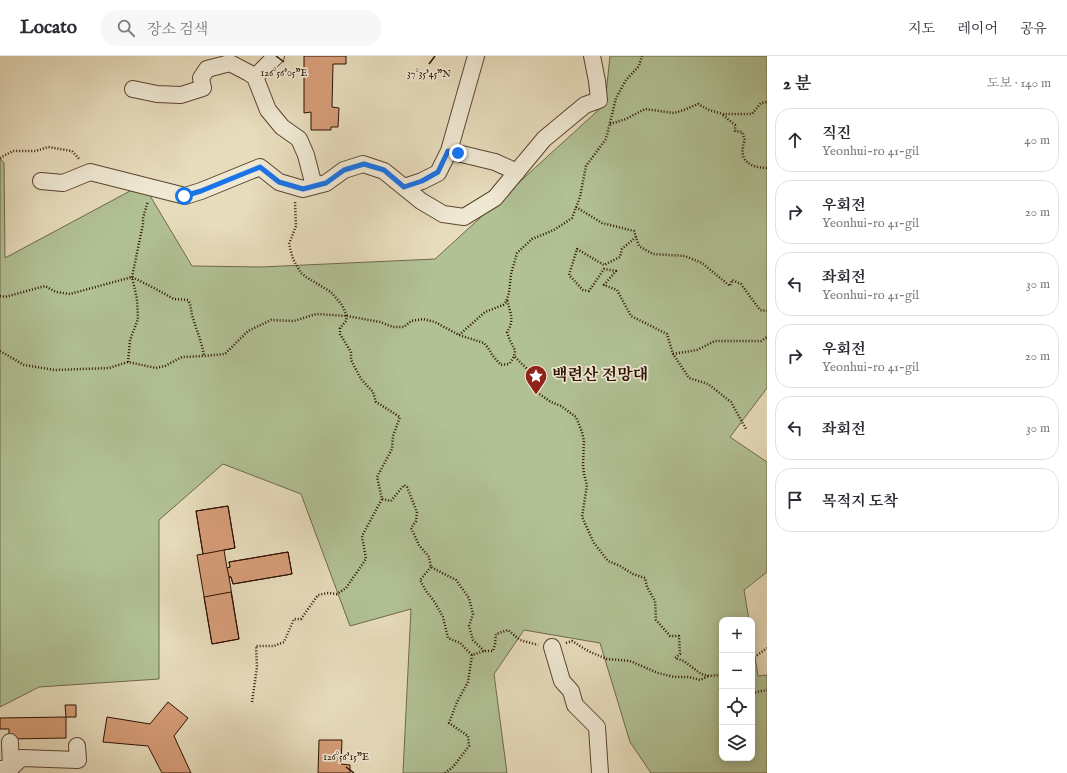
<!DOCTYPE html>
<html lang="ko">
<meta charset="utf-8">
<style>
body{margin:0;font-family:"IM FELL English","Noto Serif KR",serif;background:#f7f7f7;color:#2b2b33}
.controls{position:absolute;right:12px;bottom:12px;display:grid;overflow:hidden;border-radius:8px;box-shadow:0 2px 10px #0003}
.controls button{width:36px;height:36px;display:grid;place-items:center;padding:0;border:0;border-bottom:1px solid #e1e1e2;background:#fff;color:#2b2b33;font:20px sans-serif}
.stop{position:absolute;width:12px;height:12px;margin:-9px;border:3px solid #1a73e8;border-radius:50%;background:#fff}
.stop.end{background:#1a73e8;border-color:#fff;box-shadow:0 1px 4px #0008}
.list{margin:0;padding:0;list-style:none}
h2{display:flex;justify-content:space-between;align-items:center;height:52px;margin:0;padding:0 16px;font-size:17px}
h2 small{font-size:13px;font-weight:400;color:#7c7c81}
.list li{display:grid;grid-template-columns:26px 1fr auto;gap:12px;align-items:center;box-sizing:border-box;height:64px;margin:0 8px 8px;padding:0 8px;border:1px solid #e1e1e2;border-radius:16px}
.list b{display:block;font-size:15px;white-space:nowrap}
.list p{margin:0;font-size:13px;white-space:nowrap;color:#7c7c81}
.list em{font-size:13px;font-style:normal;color:#7c7c81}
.icon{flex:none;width:22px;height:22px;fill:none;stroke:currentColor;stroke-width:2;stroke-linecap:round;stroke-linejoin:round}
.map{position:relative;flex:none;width:767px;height:717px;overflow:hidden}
header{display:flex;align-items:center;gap:24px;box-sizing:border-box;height:56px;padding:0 20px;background:#fff;border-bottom:1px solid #e1e1e2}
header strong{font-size:19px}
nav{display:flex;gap:22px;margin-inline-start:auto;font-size:14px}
.search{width:280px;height:36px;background:#f7f7f7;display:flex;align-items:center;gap:10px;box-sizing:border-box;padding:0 14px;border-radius:16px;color:#7c7c81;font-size:15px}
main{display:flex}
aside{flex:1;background:#fff}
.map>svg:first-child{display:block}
.green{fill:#b1c194;stroke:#6f694c}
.building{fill:#d69d78;stroke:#2d1103}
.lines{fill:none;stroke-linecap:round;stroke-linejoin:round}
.minor-casing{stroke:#5c4431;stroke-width:18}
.path{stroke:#2d1103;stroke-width:2.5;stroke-dasharray:1 2;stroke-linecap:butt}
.minor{stroke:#efe8d3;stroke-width:16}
.route{stroke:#1a73e8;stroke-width:5}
.ticks{fill:none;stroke:#2d1103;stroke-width:1.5}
.labels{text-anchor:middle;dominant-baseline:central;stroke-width:3.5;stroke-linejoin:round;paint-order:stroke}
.poi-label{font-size:16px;font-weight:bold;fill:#2d1103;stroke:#efe8d3;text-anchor:start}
.ticks-label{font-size:10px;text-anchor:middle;fill:#2d1103;stroke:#efe8d3;stroke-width:3.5;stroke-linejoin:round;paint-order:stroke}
</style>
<header>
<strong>Locato</strong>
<div class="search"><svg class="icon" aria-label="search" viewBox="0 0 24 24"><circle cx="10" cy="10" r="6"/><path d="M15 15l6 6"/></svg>장소 검색</div>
<nav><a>지도</a><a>레이어</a><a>공유</a></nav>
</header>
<main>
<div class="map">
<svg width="767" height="717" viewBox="0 0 767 717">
<rect width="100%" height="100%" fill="#e7dcbc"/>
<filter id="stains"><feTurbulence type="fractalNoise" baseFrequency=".005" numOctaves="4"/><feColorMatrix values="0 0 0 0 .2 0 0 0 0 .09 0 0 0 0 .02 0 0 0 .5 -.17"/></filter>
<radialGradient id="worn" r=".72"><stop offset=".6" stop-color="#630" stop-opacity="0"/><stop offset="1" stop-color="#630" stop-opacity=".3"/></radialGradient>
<path class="green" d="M610,0H767V332L730,381L767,406V516L744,534L749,564H722V702H752V583L758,620L767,619V717H651L630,686L600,587L524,574L494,618L507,717H403L411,553L350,570L301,438L223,408L159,464V623L39,631L0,651V102L4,107L5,202L143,128L192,210L261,211L435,203L605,48Z"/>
<path class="building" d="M304,0H346V8H333L332,51L339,52L338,71H331V74H311V56L304,57Z
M228,450L235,492L224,494L227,512L230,511L229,506L288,496L292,518L233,528L231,521H229L239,583L212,588L197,499L203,498L196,455Z
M228,450L235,492L203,498L196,455Z
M288,496L292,518L233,528L231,521H229L227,512L230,511L229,506Z
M231,536L239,583L212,588L204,541Z
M168,646L188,662L174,680L191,717H162L148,690L103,686L107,661L150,668Z
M65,649H76V661H66Z
M66,661V682L9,683V673H0V662Z
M319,684H342L341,708L350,709V717H318Z"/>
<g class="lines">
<g class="minor-casing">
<path id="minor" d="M255,21L276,0
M133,33L157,38L181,39L203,32L201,22L207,13L230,7L249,17L255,21L268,54L282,71L299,83L306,99L314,130
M449,95L495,106L517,116
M41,125L63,127L90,116L185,140L201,135L260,111L279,126L303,133L326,127L344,114L363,108L384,115L421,145L443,158L464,161L495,142L544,83L585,49L599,44L597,25L592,0
M404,131L422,125L438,117L449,95L476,0
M552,591L562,625L571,635L575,649L597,671L600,717
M10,686L11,712
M0,713L11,712L21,702L78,704L77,690"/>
</g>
<path class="path" d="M723,59L735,69V75L742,76L745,84C737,103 749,112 767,112
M610,68L626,63L645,53L674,57L684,54L698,48L709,54L723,58H752L761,47L767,46
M0,102L13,95H36L48,91L72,95L80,104
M576,151L602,167L634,175L639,190L653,198L685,200L702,207L730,230L732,224L741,228L760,254L767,255
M636,181L622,193L620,201L604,209L577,193L569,219L583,234L589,235L604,213L616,215L604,229L617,234L631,260L667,278L673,298L689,322L708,328L731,346L746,373
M0,240L5,241L45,230L56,236L70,238L132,221L154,232L174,243L188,244C191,249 191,254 192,259C196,273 202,286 204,300
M459,279L485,256L503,249L506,246L509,237L511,218L517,197L532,183L554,174L572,162L580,141L586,110L606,83L616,42L626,24L639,10L642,0
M0,295L24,309L55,314L109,312L128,306L156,312L165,310L182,301L204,300L225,298L248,275L271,264L294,265L316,258L347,260L342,249L331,236L306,221L301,217L293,203L289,188L296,170L295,145
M673,298L697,294L715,285H761L767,281
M515,301L526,312L530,322L538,337L551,346L561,350L576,361L582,376L584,385L583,409L584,418L587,429L582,461L594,487L608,505L620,510L633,518L645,522L647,531L655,545L656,564L670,580H679L680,598L675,602L684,605L701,618L709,620L719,619L722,622
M128,306L130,284L138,263L137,243L132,221L143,168V162L148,145
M431,511L420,524L426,535L434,545L443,561L448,582L460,587L472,599L484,595H493L495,588L496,578L508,574L520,584L538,589
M566,587L572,585L588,595L607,603L630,605L658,617L674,621H689L700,624L709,620
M484,595L473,584L469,570L473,558L469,542L456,524L431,511L429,501L419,489L411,472L416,465L417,456L407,431L404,429L391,445L382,443L377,421L392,393L393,380L400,361L376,346L373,336L361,323L351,304V296L340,278V272L346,265L347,260L380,266L393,271H404L411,265L423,263L435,266L459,279L484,287L488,292L493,300L501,309L509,308C521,293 511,292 507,276C515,264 510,257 507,243
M752,603L767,592
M752,620V630
M752,637L767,634
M252,646L257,611L256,590H274L284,586L294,563H301L318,539L328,537L337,538L346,532L366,503L362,480L382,443
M445,717L453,711L469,690L468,680L449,667L457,646L468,626L472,599"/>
<use href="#minor" class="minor"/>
</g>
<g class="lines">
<path class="route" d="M184,140L201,135L260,111L279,126L303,133L326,127L344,114L364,108L384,114L404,131L422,125L438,116L448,95L458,97"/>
</g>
<path class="ticks" d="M276,0L284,6M429,8L435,0M346,711L354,717"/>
<defs>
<g id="sight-pin" transform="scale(1.15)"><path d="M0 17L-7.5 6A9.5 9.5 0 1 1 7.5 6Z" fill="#8f2418" stroke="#efe8d3"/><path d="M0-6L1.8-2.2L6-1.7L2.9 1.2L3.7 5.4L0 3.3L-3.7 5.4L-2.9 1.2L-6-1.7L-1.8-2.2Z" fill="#fff"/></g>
</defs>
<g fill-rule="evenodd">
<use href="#sight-pin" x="536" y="320"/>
</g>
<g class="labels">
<g class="poi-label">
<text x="552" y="320">백련산 전망대</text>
</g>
</g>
<g class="ticks-label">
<text x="284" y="20">126°56'05"E</text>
<text x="429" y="21">37°35'45"N</text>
<text x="346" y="704">126°56'15"E</text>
</g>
<rect width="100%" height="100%" filter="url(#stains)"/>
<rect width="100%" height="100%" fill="url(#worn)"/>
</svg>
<div class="controls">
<button>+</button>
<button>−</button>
<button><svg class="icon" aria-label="locate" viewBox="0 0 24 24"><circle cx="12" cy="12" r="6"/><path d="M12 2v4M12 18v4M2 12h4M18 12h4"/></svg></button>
<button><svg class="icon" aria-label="layers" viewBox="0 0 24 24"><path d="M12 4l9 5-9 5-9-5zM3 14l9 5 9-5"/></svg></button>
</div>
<div class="stop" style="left:184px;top:140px"></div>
<div class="stop end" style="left:458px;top:97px"></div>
</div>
<aside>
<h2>2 분<small>도보 · 140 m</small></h2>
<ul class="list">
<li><svg class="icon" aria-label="ahead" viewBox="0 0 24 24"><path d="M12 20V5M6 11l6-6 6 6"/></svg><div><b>직진</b><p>Yeonhui-ro 41-gil</p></div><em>40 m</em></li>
<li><svg class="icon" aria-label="right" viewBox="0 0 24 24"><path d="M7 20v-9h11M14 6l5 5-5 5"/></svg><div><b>우회전</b><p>Yeonhui-ro 41-gil</p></div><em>20 m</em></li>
<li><svg class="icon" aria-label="left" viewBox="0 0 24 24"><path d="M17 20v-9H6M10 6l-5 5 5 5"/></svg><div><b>좌회전</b><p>Yeonhui-ro 41-gil</p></div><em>30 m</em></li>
<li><svg class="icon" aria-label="right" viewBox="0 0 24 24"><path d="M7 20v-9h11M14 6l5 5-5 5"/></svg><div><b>우회전</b><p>Yeonhui-ro 41-gil</p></div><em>20 m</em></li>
<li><svg class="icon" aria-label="left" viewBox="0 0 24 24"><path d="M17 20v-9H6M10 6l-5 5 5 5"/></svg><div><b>좌회전</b></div><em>30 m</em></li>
<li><svg class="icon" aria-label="arrive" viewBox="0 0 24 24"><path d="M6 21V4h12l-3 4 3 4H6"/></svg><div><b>목적지 도착</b></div></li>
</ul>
</aside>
</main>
